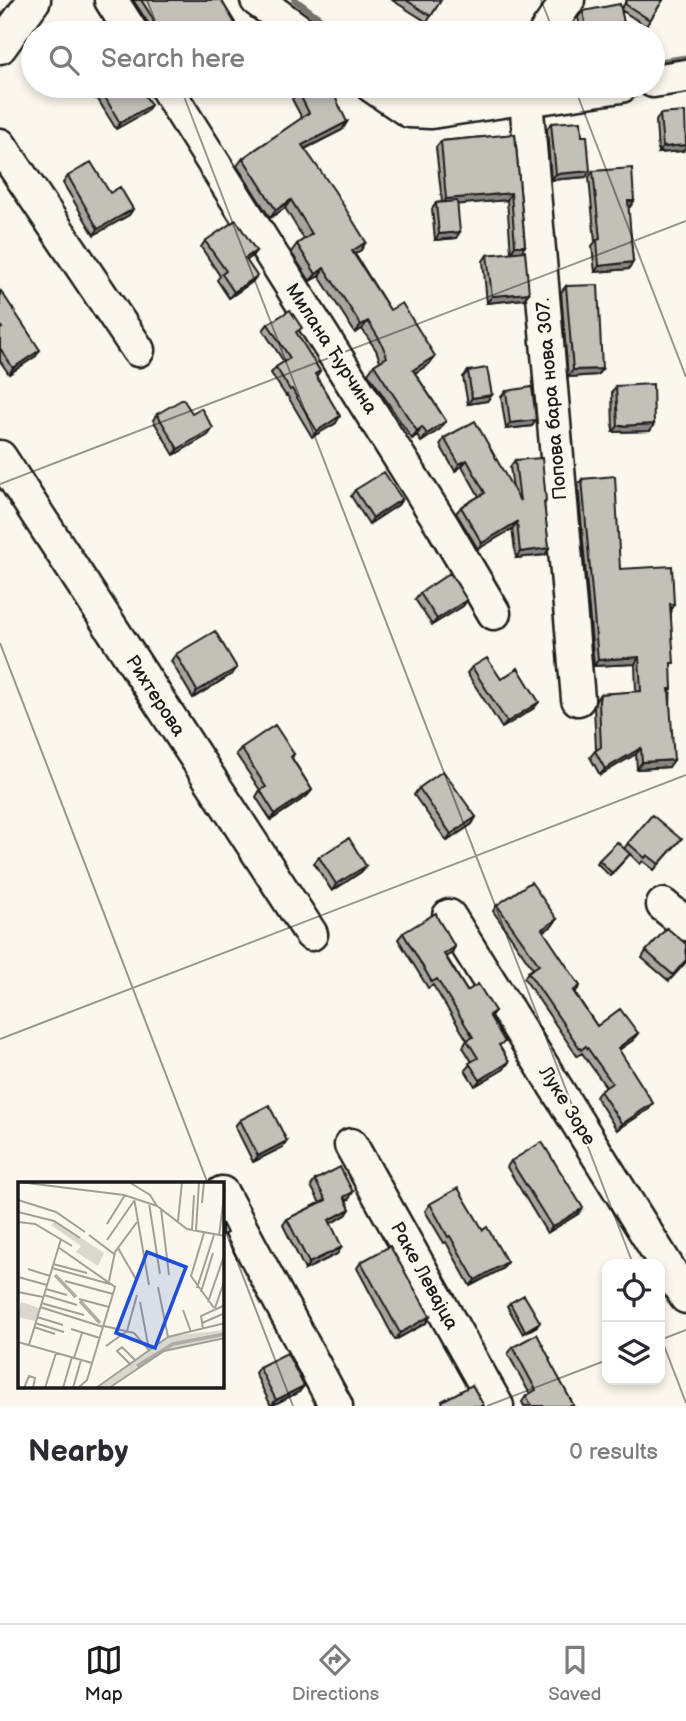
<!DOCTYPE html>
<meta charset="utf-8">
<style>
body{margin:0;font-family:"Balsamiq Sans",sans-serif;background:#f7f7f7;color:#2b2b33}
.controls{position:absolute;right:21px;bottom:21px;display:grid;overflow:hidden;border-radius:14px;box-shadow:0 4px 10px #0003}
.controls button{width:63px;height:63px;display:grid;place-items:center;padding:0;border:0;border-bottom:2px solid #e1e1e2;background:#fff;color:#2b2b33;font:35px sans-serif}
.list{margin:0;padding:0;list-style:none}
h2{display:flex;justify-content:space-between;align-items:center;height:91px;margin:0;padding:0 28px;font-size:30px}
h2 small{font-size:23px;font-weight:400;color:#7c7c81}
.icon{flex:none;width:38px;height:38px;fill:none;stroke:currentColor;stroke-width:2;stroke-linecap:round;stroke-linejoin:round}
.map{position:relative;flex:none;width:686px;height:1406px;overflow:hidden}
.search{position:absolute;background:#fff;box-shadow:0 4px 10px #0003;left:21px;right:21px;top:21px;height:77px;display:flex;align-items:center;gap:18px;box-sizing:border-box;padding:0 24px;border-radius:38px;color:#7c7c81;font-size:26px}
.sheet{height:217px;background:#fff}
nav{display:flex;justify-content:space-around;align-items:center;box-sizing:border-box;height:98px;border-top:2px solid #e1e1e2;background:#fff;font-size:19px;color:#7c7c81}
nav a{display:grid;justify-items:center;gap:4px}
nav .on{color:#1c1c1c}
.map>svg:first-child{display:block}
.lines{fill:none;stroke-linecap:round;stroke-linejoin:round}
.stream{stroke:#74726e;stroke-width:7}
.minor-casing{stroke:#1c1c1c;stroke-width:37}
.minor{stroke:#fbf7ec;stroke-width:32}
.wall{fill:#a8a59e;stroke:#1c1c1c;stroke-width:2}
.shaded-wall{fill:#888681;stroke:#1c1c1c;stroke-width:2}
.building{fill:#c3c0b8;stroke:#1c1c1c;stroke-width:2}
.ticks{fill:none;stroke:#1c1c1c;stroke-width:2;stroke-opacity:0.45}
.labels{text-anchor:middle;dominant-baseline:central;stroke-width:5;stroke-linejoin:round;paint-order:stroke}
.street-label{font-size:19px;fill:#1c1c1c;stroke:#fbf7ec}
.inset-river{fill:none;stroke:#afaca5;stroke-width:3.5}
.inset-road{fill:none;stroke:#a29f99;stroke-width:2}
.view{fill:#1d4ed8;fill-opacity:0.15;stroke:#1d4ed8;stroke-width:3.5}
.inset-edge{fill:none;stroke:#1c1c1c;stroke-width:3.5}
</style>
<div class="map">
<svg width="686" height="1406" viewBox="0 0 686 1406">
<rect width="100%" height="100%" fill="#fbf7ec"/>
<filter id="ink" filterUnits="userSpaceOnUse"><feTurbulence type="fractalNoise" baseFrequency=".0143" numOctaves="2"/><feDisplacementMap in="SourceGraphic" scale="14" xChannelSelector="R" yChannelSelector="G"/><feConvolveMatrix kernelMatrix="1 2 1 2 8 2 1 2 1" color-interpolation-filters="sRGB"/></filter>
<g filter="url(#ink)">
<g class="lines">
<path class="stream" d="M295,0L339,33
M653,63L686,58
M410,86L427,92L462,93"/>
<g class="minor-casing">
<path id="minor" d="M111,0L132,33
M257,0L302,33
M545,33L568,0
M0,47L34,0
M653,81L686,76
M165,86L444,528L494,613
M372,86L409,111L431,112L521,98L526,100L621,86
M526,100L578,699
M0,145L138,350
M0,457L311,934
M663,905L686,924
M449,916L686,1297
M351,1145L497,1406
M222,1193L336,1406"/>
</g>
<use href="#minor" class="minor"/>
</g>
<path class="wall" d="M133,0H221L235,23L230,29L223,33H150L148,23Z
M392,0H441L427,22Z
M627,0H663L646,26L621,10L626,33H581L578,17L583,11L621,9Z
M87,86H139L146,112L116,129L97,98L95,99Z
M298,91L347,122L342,130L305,149L361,250L355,254L390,310L435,356L429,364L415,373L446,421L440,429L421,442L417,435L412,439L368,373L374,365L380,361L376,350L362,329L355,333L319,276L310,281L291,252L297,244L304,239L285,208L270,218L237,166L243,158L302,118L292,99Z
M660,114L683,151L658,153L656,121Z
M551,123L582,136L586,177L551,180L547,129Z
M515,134L525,246L521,252L524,299L487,303L483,261L487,255L511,253L507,200L457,204L456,238L435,240L432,209L436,203L442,202L436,147L441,141Z
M593,171L634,201L628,207L633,262L629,269L595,272L592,246L595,242L589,177Z
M68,176L110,193L133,209L129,215L94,235L63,183Z
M205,241L256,251L251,257L246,261L252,282L229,298L217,280L220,276L201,247Z
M566,286L602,369L597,375L568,377L561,292Z
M0,292L36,356L9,374L0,361Z
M268,324L297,334L320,371L316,377L336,423L312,437L287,395L286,396L271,373L276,367L284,362L263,330Z
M468,371L487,401L468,404L463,377Z
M616,386L654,424L650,431L613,432L612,392Z
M506,391L536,420L532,426L506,429L501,397Z
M192,413L213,428L208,435L174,455L153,420L157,414Z
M444,438L513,489L510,467L515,460L546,501L544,505L549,548L545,555L516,558L512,529L478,549L456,513L461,507L479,496L462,466L455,471L440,445Z
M582,479L620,569L674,604L671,609V666L669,767L637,769L636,754L600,775L590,757L596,750L594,707L596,700L600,694L636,692L635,664L594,666L578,485Z
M355,490L402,499L398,505L369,524L351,496Z
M420,593L467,600L463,606L432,625L415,599Z
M176,654L232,674L193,698L171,661Z
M472,667L501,679L534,708L502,728L467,673Z
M241,748L294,754L292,758L312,790L307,796L271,820L256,797L260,790L236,754Z
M419,788L476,817L472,824L447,841L414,795Z
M681,839L654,870L643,861L640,864L630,854L610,876L597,863L599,860L624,849L628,843Z
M319,857L366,866L361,872L332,891L314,863Z
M497,905L557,919L552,926L543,932L580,986L575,993L597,1026L638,1033L633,1040L619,1050L649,1109L617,1130L596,1097L600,1091L606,1087L582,1053L577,1056L524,978L528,972L533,969L493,911Z
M403,933L451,954L446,956L467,991L495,1011L490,1017L500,1048L504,1069L475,1086L465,1070L472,1062L463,1047L467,1040L433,985L428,988L398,939Z
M686,944V962L669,981L642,958L646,951Z
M240,1120L287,1141L283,1147L253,1162L235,1126Z
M511,1161L578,1214L547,1233L507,1167Z
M315,1180L349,1199L346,1200L350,1209L346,1215L330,1223L337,1254L305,1270L283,1225L287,1219L320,1203L311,1186Z
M430,1204L483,1230L507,1262L502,1269L470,1286L446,1242L444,1243L425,1211Z
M361,1262L430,1316L426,1323L395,1340L357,1268Z
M510,1303L540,1322L537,1326L523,1334L507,1306Z
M513,1347L550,1359L549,1361L574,1406H524L522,1402L526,1396L530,1394L508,1354Z
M259,1367L299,1392L271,1406L255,1373Z"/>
<path class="shaded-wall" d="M235,23L230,29L223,33H218Z
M151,105L146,112L116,129L120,123Z
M347,122L342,130L296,153L302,145Z
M686,145V147L683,151L658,153L663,147Z
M590,171L586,177L551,180L556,174Z
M511,193L507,200L442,206L446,199Z
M291,200L285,208L270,218L276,210Z
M628,201H634L630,207H624Z
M133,209L129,215L94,235L98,229Z
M460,232L456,238L435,240L439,234Z
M366,242L361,250L347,259L352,251Z
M515,246H525L521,252L511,253Z
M256,251L251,257L240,265L245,258Z
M633,262L629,269L595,272L599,266Z
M324,268L319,276L310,281L316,274Z
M257,276L252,282L229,298L234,292Z
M529,293L524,299L487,303L492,296Z
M368,321L362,329L355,333L361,325Z
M40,350L36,356L9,374L13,368Z
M435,356L429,364L407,378L413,370Z
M602,369L597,375L568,377L573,370Z
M492,395L487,401L468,404L472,398Z
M340,416L336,423L312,437L317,431Z
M536,420L532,426L506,429L510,423Z
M446,421L440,429L421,442L427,434Z
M654,424L650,431L613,432L618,426Z
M422,427L417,435L412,439L417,431Z
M213,428L208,435L174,455L178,449Z
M467,460L462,466L455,471L459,464Z
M402,499L398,505L369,524L373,518Z
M517,522L512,529L478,549L482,543Z
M549,548L545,555L516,558L520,552Z
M467,600L463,606L432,625L437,619Z
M639,657L635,664L594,666L598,660Z
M237,668L232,674L193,698L197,691Z
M539,702L534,708L502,728L507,722Z
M641,748L636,754L600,775L605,769Z
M674,760L669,767L637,769L642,762Z
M312,790L307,796L271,820L275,814Z
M476,817L472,824L447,841L451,834Z
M366,866L361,872L332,891L336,884Z
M557,919L552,926L537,936L542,929Z
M455,947L451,954L440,960L444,954Z
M638,1033L633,1040L613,1054L618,1048Z
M509,1062L504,1069L475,1086L480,1080Z
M653,1103L649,1109L617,1130L622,1124Z
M287,1141L283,1147L253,1162L258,1156Z
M353,1192L349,1199L339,1203L344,1197Z
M583,1208L578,1214L547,1233L552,1227Z
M350,1209L346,1215L324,1227L329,1220Z
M342,1247L337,1254L305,1270L309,1263Z
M507,1262L502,1269L470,1286L475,1280Z
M430,1316L426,1323L395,1340L400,1333Z
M540,1322L537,1326L523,1334L525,1331Z
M304,1386L299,1392L271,1406L276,1400Z"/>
<path class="building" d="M141,0H221L235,23L218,33H153L155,27L152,17Z
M406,0H441L431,16Z
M627,0H663L650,20L625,4Z
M620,4L626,33H587L583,11Z
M115,28L120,33H107Z
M95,86H139L151,105L120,123L102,92L100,93Z
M308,86H330L347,122L302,145L334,190L366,242L352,251L390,310L402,303L435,356L413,370L446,421L427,434L422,427L417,431L374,365L387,357L381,342L368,321L361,325L324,268L316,274L297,244L312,234L291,200L276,210L243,158L309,113L298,91Z
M685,112L686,145L663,147L660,114Z
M581,121L582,136H587L590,171L556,174L551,123Z
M515,134L525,246H515L511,193L446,199L441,141Z
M91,162L110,193L120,187L133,209L98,229L68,176Z
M632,168L634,201H628L633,262L599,266L597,240L600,239L593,171Z
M457,201L460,232L439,234L436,203Z
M236,220L256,251L245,258L257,276L234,292L222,274L226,271L205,241Z
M525,251L529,293L492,296L487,255Z
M598,285L602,369L573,370L566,286Z
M1,291L40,350L13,368L0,348V329L2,328L0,325V292Z
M290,310L302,328L296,332L320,371L315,374L340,416L317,431L292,389L290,390L276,367L290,358L268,324Z
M487,368L492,395L472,398L468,371Z
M653,384L654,424L618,426L616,386Z
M532,387L536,420L510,423L506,391Z
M183,399L192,413L201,408L213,428L178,449L157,414Z
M475,421L520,501L515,460L542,458L546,501L544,502L549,548L520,552L517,522L482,543L461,507L485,493L467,460L459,464L444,438Z
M384,472L402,499L373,518L355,490Z
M615,476L620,569L672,566L674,604H670L674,663H671L672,689H669L674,760L642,762L641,748L605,769L595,751L601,747L599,701L600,694L641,691L639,657L598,660L582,479Z
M450,573L467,600L437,619L420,593Z
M215,631L237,668L197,691L176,654Z
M487,658L501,679L518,668L539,702L507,722L472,667Z
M275,725L294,754L291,757L312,790L275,814L260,790L266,787L241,748Z
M443,771L476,817L451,834L419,788Z
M652,815L681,839L659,864L647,855L645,858L628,843Z
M349,838L366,866L336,884L319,857Z
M617,842L630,854L612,873L599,860Z
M531,882L557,919L542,929L580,986L573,991L597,1026L620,1009L638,1033L618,1048L653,1103L622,1124L600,1091L612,1083L586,1046L581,1050L528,972L539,965L497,905Z
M436,913L438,919L455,947L444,954L467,991L478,984L495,1011L489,1015L505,1042L499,1045L509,1062L480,1080L469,1063L478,1058L467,1040L473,1037L437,979L432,982L403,933Z
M667,928L686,944V960L673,975L646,951Z
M269,1105L287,1141L258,1156L240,1120Z
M542,1142L583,1208L552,1227L511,1161Z
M340,1167L353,1192L344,1197L350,1209L329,1220L342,1247L309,1263L287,1219L326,1200L315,1180Z
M458,1188L483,1230L487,1227L507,1262L475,1280L450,1236L448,1237L430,1204Z
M222,1223L227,1233L222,1235Z
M390,1246L430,1316L400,1333L361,1262Z
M524,1295L540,1322L525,1331L510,1303Z
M537,1334L550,1359L549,1360L574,1406H532L526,1396L536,1390L513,1347Z
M287,1353L304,1386L276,1400L259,1367Z
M472,1385L484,1406H444L442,1401Z"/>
</g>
<path class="ticks" d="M147,0L160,33M541,0L554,33M180,86L633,1264M574,86L686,377M0,484L686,221M0,643L208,1184M0,1039L686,775M222,1222L293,1406M660,1335L686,1403M660,1340L686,1330M487,1406L607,1360"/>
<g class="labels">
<g class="street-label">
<text transform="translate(331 349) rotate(57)">Милана Ћурчина</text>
<text transform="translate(552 399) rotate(-95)">Попова бара нова 307.</text>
<text transform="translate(155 696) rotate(57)">Рихтерова</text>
<text transform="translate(567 1106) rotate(58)">Луке Зоре</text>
<text transform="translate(424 1276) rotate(61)">Раке Левајца</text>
</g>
</g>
<g transform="translate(18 1182)">
<rect width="206" height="206" fill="#fbf7ec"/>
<path d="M37,39L86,71L80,84L58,70L63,64L33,43ZM3,120L21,126L17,139L0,135ZM206,148V155L145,169L90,206H78L153,154Z" fill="#dad7ce"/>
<path class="inset-river" d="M37,93L58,115M62,119L82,141M119,184L155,162L207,152"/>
<path class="inset-road" d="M1,0L106,13L139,24L169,47L207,54M111,0L132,13L139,24M116,16L131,103M0,18L38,30L67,50M131,21L142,92M184,21L186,0M143,27L151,93M0,30L36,39L62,56M160,39L164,0M0,40L17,42L54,64M89,42L107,13M174,48L176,13M178,49L181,0M186,51L173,94L196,126M71,53L96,72M201,54L207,6M89,58L116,19M40,65L97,105L69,198L60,206M100,66L119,99M35,82L69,91M34,86L92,102M10,87L32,94M0,95L29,103M47,99L95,112M91,99L97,70L119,40M140,105L150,155M179,106L196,53M28,107L49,113M0,110L25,115M183,110L195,71M26,113L59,123M61,117L91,125M122,120L131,168M190,120L207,71M23,121L66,133M22,125L85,145M197,126L207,97M165,128L173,150M19,135L45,143M17,141L46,150M184,141L207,131M86,144L116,151L131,168M16,145L37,152M53,147L82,156M185,147L183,134L207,123M109,149L119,113M0,160L74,181M11,163L43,57M88,164L109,149M56,176L64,151M113,183L99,169L104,165L118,179M6,206L11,194L17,196L15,206M27,206L38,171M45,206L54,175M55,206L63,178M78,206L150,155L207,141M91,206L146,169L207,156"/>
<path class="view" d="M129,70L168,85L137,166L98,151Z"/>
<rect width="206" height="206" class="inset-edge"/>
</g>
</svg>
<div class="controls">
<button><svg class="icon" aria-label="locate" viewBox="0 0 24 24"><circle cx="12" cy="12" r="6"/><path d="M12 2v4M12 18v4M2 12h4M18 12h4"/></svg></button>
<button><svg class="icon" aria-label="layers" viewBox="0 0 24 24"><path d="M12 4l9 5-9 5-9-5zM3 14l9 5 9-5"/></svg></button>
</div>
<div class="search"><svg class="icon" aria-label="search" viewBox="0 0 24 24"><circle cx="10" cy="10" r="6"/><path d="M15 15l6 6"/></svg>Search here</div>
</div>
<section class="sheet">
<h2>Nearby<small>0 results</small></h2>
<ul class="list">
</ul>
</section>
<nav>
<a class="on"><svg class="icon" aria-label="map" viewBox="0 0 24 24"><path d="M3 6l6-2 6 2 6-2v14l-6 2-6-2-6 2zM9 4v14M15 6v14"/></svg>Map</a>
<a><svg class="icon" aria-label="directions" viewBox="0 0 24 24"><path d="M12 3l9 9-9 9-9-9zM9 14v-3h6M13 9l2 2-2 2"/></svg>Directions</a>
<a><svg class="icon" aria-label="saved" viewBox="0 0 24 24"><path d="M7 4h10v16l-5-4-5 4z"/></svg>Saved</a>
</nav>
